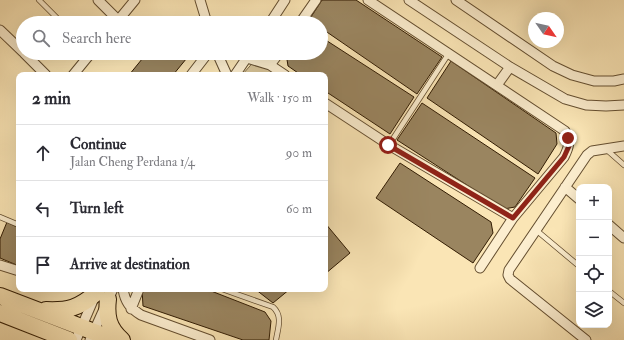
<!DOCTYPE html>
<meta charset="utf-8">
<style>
body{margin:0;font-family:"IM FELL Double Pica",serif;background:#f7f7f7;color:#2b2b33}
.controls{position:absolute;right:12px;bottom:12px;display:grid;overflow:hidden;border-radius:8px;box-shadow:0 4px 16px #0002}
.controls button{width:36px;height:36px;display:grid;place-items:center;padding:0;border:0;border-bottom:1px solid #e1e1e2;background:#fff;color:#2b2b33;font:20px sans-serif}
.compass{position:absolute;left:528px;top:12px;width:36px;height:36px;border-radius:50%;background:#fff;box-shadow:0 4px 16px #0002;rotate:124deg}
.stop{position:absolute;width:12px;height:12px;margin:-9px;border:3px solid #8f2418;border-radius:50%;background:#fff}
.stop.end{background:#8f2418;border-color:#fff;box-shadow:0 1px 4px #0008}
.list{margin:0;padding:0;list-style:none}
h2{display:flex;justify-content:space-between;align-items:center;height:52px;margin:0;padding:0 16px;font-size:17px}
h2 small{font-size:13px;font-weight:400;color:#7c7c81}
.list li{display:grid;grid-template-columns:26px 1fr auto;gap:12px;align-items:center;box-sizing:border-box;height:56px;padding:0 16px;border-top:1px solid #e1e1e2}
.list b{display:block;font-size:15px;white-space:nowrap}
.list p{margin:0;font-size:13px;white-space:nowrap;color:#7c7c81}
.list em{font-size:13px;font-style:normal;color:#7c7c81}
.icon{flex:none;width:22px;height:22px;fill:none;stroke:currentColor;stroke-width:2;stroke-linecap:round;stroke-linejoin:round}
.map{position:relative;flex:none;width:624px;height:340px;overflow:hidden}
.search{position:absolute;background:#fff;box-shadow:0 4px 16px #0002;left:16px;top:16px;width:312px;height:44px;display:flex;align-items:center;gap:10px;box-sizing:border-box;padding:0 14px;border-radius:22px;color:#7c7c81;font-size:15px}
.panel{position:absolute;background:#fff;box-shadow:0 4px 16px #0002;left:16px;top:72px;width:312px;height:220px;border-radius:8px}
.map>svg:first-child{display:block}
.green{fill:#d8c397;stroke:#85704d}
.building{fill:#9a8560;stroke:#321c03}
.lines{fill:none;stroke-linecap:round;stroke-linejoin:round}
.lane-casing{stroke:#644e30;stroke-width:6}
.street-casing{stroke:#644e30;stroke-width:11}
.highway-casing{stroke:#321c03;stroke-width:18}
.lane{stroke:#fceecf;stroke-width:4.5}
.street{stroke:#fceecf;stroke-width:9}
.highway{stroke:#fae5b5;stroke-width:16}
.route{stroke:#8f2418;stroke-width:5}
</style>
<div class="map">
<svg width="624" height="340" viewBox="0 0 624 340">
<rect width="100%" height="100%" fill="#fae5b5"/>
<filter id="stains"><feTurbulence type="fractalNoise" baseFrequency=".005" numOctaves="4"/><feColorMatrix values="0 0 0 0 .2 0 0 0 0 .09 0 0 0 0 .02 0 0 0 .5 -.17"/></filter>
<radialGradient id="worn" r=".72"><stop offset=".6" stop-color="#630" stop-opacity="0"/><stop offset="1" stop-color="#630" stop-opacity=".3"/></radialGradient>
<path class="green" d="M257,58L283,75H242Z"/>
<path class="building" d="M322,0H356L442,57L417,94L321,28V23H313L309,20Z
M321,37L414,97L390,134L325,91V75H301L288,66L286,53H321Z
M147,53H191L173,75H129Z
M451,61L556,133L557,144L538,174L427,98Z
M422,103L535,178L515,207L504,209L397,140Z
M400,163L491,222L493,233L473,263L376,198Z
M7,222L19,228V266L0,258V239Z
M325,223L350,253L325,274Z
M142,289H206L265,312L271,321L269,340H243L143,306Z
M255,289H290L273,303Z"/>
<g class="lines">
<g class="lane-casing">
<path id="lane" d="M39,0L62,23
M389,145L449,53
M607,150L624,165
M0,217L19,225
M536,230L579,266
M222,289L273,307C283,316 278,328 276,340
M609,291L624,303"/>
</g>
<g class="street-casing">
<path id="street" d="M98,0L118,20
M200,0L207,23
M368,0L565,131C571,141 569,147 564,157L513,218L480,268
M409,0L510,67L565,99L586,105L606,106L624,105
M456,0L553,66L572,75L594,81H614L624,79
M116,23L135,0
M270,23L285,0
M300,23L316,0
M0,30L23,52
M24,53L46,75
M217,53L227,75
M247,58L270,65L285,75
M270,65L279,53
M73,75L91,53
M191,75L208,53
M235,75L250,53
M497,85L510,67
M325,103L389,145L513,218
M565,187L579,199
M609,225L624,238
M0,265L19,271
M123,289C125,302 130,308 141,315L210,340
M131,309L139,289
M76,340L94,298
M90,340L113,289
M586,340L510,279L508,275L509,270L587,155L592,151L624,146"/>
</g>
<g class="highway-casing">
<path id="highway" d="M0,296L115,340
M108,299C106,316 108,328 122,340
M46,310C68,311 79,308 96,293
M0,313L69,340"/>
</g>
<use href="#lane" class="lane"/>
<use href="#street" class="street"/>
<use href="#highway" class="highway"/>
</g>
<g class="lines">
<path class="route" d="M388,145L513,218L564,157L569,146L568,138"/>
</g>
<rect width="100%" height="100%" filter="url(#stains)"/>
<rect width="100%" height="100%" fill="url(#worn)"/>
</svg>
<div class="controls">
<button>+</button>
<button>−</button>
<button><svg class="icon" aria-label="locate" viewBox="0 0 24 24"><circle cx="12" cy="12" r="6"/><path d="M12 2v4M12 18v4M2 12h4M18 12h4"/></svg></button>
<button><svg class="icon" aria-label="layers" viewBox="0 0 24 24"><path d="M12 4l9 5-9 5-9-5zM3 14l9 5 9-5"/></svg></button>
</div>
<svg class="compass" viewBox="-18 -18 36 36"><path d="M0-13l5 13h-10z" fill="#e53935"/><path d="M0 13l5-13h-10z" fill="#7c7c81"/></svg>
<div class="stop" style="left:388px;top:145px"></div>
<div class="stop end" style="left:568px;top:138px"></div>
<div class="search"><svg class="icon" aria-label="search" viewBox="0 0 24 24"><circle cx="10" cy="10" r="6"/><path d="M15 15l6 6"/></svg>Search here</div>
<section class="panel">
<h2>2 min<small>Walk · 150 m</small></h2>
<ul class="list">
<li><svg class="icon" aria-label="ahead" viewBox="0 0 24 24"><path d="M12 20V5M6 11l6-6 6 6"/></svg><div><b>Continue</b><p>Jalan Cheng Perdana 1/4</p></div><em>90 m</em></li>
<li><svg class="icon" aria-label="left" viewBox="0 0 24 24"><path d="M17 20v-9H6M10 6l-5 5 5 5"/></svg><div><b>Turn left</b></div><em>60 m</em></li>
<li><svg class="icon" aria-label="arrive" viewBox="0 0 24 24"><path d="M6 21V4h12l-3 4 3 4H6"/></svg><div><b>Arrive at destination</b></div></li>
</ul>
</section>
</div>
